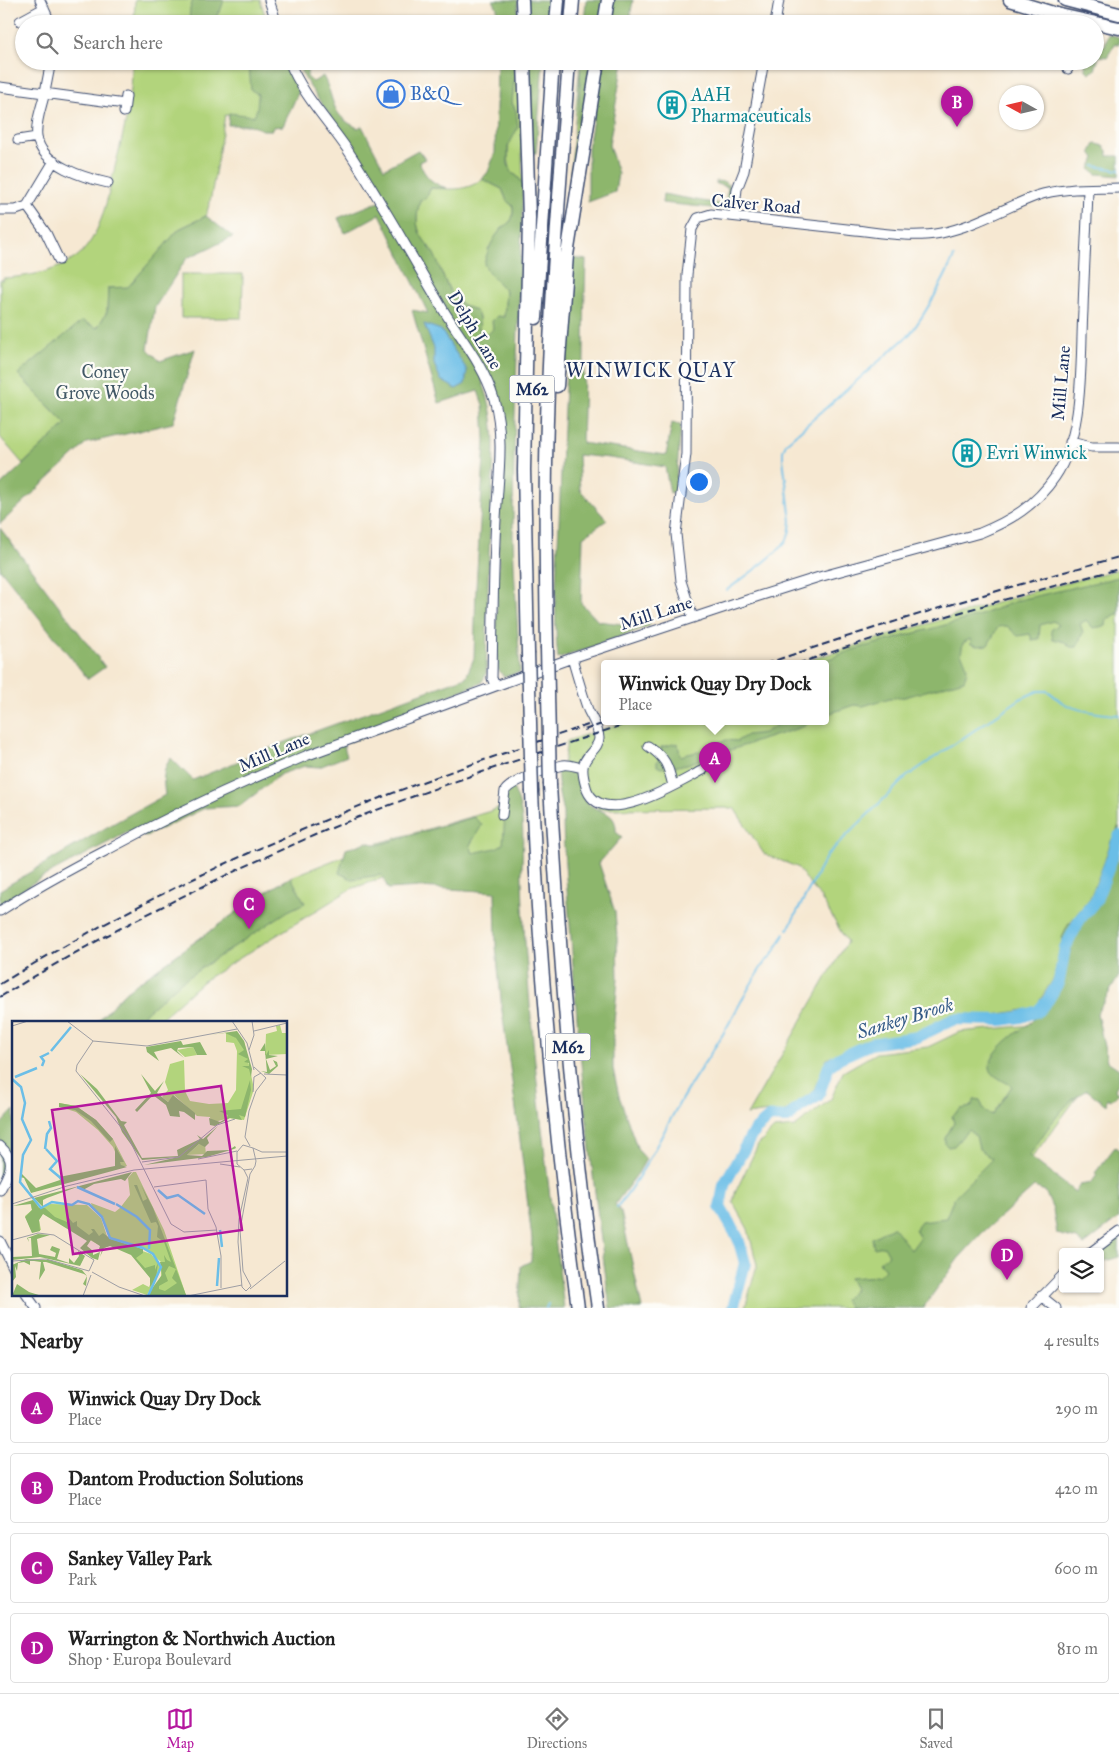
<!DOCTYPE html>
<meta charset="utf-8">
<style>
body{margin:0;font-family:"IM FELL Great Primer",serif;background:#f2f2f2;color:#222}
.controls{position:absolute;right:15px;bottom:15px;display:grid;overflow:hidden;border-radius:5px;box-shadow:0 1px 4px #0004}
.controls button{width:45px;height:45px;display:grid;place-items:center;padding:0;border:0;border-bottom:1px solid #e0e0e0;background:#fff;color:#222;font:25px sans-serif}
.compass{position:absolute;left:999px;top:85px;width:45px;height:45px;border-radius:50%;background:#fff;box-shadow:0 1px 4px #0004;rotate:278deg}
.you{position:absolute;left:698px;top:481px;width:18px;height:18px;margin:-12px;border:4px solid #fff;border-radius:50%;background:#1a73e8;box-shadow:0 0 0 8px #1a73e833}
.badge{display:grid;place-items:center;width:32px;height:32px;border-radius:50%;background:#b5179e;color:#fff;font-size:16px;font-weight:700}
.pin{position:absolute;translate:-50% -41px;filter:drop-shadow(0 1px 2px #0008)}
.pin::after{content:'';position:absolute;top:26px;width:18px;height:15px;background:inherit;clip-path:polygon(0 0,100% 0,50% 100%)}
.popup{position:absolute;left:601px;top:660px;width:228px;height:65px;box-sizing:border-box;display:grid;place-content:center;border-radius:5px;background:#fff;filter:drop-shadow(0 1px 4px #0005);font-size:16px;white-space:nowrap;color:#767676}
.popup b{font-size:19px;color:#222}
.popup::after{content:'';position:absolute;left:50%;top:100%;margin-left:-10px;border:10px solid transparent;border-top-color:#fff}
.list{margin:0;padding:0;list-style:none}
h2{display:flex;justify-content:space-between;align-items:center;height:65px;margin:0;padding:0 20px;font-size:21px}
h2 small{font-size:16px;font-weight:400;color:#767676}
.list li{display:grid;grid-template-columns:32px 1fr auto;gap:15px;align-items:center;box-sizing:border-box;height:70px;margin:0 10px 10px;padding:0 10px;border:1px solid #e0e0e0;border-radius:5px}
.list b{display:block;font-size:19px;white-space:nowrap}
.list p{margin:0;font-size:16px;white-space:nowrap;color:#767676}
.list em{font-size:16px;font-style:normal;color:#767676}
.icon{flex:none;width:28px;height:28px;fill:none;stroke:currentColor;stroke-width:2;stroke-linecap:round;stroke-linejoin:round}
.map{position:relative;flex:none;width:1119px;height:1308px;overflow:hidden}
.search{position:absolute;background:#fff;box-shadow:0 1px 4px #0004;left:15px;right:15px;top:15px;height:55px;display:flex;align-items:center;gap:12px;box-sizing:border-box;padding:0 18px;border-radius:28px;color:#767676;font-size:19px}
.sheet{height:385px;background:#fff}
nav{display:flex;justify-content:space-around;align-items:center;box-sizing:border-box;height:70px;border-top:1px solid #e0e0e0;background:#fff;font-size:14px;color:#767676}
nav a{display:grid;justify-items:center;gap:2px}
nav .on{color:#b5179e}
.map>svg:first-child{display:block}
.green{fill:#b2d47c;stroke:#66826d}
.forest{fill:#8db66c;stroke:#547265}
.water{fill:#6bbee7;stroke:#4376a2}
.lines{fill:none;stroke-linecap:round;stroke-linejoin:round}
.stream{stroke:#6bbee7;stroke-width:2}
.river{stroke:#6bbee7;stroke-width:12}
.minor-casing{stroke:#3c4b6f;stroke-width:11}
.highway-casing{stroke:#3c4b6f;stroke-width:15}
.minor{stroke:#fff;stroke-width:9}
.highway{stroke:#fff;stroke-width:12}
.rail{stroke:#1b2f5e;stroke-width:2;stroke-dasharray:8 4;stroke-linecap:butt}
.highway-bridge-casing{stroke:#3c4b6f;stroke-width:15;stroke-linecap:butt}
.highway-bridge{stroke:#fff;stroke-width:12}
.labels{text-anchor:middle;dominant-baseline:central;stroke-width:4.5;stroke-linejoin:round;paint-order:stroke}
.shield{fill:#fdfcf7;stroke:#5f6c8c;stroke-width:1}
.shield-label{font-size:16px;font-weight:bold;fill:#1b2f5e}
.shop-label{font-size:18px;fill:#366cbe;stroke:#fdfcf7;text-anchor:start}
.culture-label{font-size:18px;fill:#0d838f;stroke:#fdfcf7;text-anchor:start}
.street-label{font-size:18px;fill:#1b2f5e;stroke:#fdfcf7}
.park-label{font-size:18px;fill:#415866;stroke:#fdfcf7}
.water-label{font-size:19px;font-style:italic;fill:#335a87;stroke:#fdfcf7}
.quarter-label{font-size:20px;letter-spacing:1px;fill:#1b2f5e;stroke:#fdfcf7}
.inset-river{fill:none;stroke:#6bbee7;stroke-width:2.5}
.inset-road{fill:none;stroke:#9e9ea4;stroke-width:1}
.view{fill:#b5179e;fill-opacity:0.15;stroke:#b5179e;stroke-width:2.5}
.inset-edge{fill:none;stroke:#1b2f5e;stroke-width:2.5}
</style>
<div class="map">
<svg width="1119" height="1308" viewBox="0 0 1119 1308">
<rect width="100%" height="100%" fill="#fdfcf7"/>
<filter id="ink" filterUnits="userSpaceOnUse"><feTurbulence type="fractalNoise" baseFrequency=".02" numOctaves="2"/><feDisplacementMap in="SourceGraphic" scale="10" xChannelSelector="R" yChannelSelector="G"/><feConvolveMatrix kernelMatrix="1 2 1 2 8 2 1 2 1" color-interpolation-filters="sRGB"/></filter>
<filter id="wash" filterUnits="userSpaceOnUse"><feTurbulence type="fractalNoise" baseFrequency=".0096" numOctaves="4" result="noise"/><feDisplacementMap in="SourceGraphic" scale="20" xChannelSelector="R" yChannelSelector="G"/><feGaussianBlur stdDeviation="1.12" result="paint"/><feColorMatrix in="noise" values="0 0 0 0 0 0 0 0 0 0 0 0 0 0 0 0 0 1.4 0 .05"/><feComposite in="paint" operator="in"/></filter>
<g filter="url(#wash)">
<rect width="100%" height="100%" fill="#f6e8d2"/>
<path class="green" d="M135,0H260L268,24H134Z
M132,61H274L271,118L225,115L211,197L206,216L179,229L128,288H108L107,312L97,328L50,348L18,374L66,424L23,464L0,437V280H3V278C28,277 63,271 82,252C102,231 107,199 114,171C120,146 127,121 130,96C132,84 132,73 132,61Z
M516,61H519L523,184L517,176L512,173C503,153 512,132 516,111L512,103Z
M580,61L578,122L583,123L567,218Z
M482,179L502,189L507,201L513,206C514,226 508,220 499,232C495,237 492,244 488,249L502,286L506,291L504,318L487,335L479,330C482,303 468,313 456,299C445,287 441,268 433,254C429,246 422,239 419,231C415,220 418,210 420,200L425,199L431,188C450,189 466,192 482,179Z
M181,274H243L242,318H181Z
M1119,569V825L1090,898L1072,920L1060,946L1054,978L1035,1008L994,1015L953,1014L913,1033L868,1039L827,1059L813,1092L783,1113L768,1112L747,1115L847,942L821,898L797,867L764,854L734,808L599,809L563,765L567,741L624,722H825V664H796L1032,592Z
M509,803L505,847L405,870L351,889L203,981L157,1022H97L125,992L259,896L291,877L372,845L491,811Z
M1092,1011L1104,1061L1028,1163L883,1308H745L757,1265L748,1229L733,1202L735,1193L758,1145L774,1129L795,1127L831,1099L843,1072L876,1053L928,1047L959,1032L1045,1024Z"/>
<path class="forest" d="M193,0H224L220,12H218L215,24H189L190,9Z
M493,0H518V24H498L497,8Z
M526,0H547L546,24H527Z
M586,0H603L600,24H584Z
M613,0H633L629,24H609Z
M1108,34L1119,37V44H1115L1107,57L1099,56L1095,70L1090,73L1086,70L1084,61H1095V45H1105Z
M252,61H286L299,91L283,126L273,127L272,130H263L250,125H228L229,113L254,116L257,109L258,94L251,90L249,65Z
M308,61L307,77L313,82L323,76C336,100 329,115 358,128L362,126L384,169L418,150L425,159L419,162C425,176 432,184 447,188H431L425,199L420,200C418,210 415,220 419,231C422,239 429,246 434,254C441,268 445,287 456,299C468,313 482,303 479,330L487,335L493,329L492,321L497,316L504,317L506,291L489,273L484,264C487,253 491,241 499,232C508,220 514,226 513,206L507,201L502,189L482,179L488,172L495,153L497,61H516L512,103L516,111L518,127L508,147V164L512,173L517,176L523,184C520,301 513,418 513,536C514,581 518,627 520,672L504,677L498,669L496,644L502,423L498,396L486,370L482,381C502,427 491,480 490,529C488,577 487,626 486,675L481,683L416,708L400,724L343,744L347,756L319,767L305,766L281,774L240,806L205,808L146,836L128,832L39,879L0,905V890L107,827L165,795C163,781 162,769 171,758L193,780L280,744L466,677L474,658L476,587L485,440L483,405L478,391L439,403L412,310L428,313L380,214L345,233L338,218L373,204L388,200L308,84L298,66Z
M528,61H543L536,153H531Z
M581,61H593L583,123H578Z
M603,61H623L609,145L618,174L615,192L588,202V148Z
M1095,144C1103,144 1108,149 1108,156H1119V176L1097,174L1090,169L1095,158L1091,152Z
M716,181L725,182L731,187L730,201L723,209L662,203L663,194L725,205L728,187L716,184Z
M206,216L233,237L187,258L155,307L148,349L160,361L195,349L173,423L87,443L0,524V486L66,424L18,374L82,321L97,328L107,312L108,288L128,287L179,229Z
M573,258L586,260C583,321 585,382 582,443L666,455L672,423L681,425L675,492L670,493L665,467L610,458L578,455L580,490L607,520L583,537L581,603L598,621L630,625L651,617L649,626L558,659C553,614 557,567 559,523C562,434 567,346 573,258Z
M0,528L105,667L88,679L0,569Z
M1119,577V613L1107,619L1106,626L1093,628L1086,620L1080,624L1083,632L1077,647H1070L1065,642L1053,639L1051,630L1058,625L1053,621L1040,625L1039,639L1032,640L1030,634L1018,636L1007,626L998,627L988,645L977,646L971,644L970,639L963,643L961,654C967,663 969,669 964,680L905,697L890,698L863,706L854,705L825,715V664H815L852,650L975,617L1019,600Z
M781,722H808L805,726L684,765L661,768L657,766V761L661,757V747L678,743L680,756L705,750L713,742H720L726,740L737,741L747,735L764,733Z
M558,768L574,769C578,781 578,791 586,801C597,815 617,808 616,832L622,837L599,863L615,912L617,937L618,979L613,1033V1069L619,1096L638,1150L646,1159L638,1173L615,1204L621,1212L642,1308H610C593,1185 579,1062 571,938C568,897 563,855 563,813L559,794L557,770Z
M513,788C528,816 521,851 522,881C523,914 525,947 528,980C536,1090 550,1199 564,1308H519L521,1266L531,1261L532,1239L518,1124L502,1011L496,946L495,892L420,887L388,889L382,875L352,879L339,873L346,849L367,842L378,845L474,817L482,825L470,845L473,853L496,848L503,844L505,813L501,796Z
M1119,827V976L1097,1013L1107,1061L1119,1069V1082L1115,1089L1119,1092L1111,1100L1107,1098L1106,1105L1087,1090C1063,1102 1044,1134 1029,1156L1075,1192L1080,1185L1091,1183L1097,1175L1095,1173L1115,1147L1119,1150V1218L1084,1245L1077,1239L1057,1234L1053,1210L1045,1191L1034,1187L982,1233L958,1259L923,1308H849L844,1300L855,1289L849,1278L878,1276L885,1269L879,1262L889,1255L884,1246L874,1248L872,1238L893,1227L911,1250L920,1238L915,1229L921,1221L946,1218L954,1197L992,1159L979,1149L976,1136L968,1130L954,1146L948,1147L945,1144V1138L954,1123L952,1116L961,1109L971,1107L975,1099L980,1100L984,1110L992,1115L1012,1086C1005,1081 990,1076 990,1067C991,1049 1018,1032 1031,1022C1052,1004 1062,974 1071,949L1062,938L1069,923L1081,924L1086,919L1082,913L1093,898L1111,841Z
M291,877L305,903L288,911L182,981L135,1022H97L125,992L259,896Z
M14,1110V1157L0,1185V1125Z
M1119,1238V1257L1102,1262L1100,1265V1253Z"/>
<path class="water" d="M424,324L441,330L467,370L465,384L456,389L441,380L434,364V348Z"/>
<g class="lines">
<path class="stream" d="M1094,166L1119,170
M727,590C744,577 773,558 786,541C790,535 790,528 791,521L783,459V451L786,443L911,333C928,309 942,284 954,257
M788,929L827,855L906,777L1020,699L1038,691H1047C1053,694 1057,699 1063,703C1077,711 1103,714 1119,715
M617,1207C643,1175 660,1138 680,1102C693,1079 709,1057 723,1034C737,1010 749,985 765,962L771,957L785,933
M546,1308L548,1304"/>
<path class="river" d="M733,1308L745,1263L738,1238L720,1207L724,1185L740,1156L754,1131L770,1117L787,1118L801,1106L818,1096L829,1066L839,1058L870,1044L917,1037L954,1019L1001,1020L1021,1017L1038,1011L1048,1000L1059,981L1065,948L1080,919L1096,900L1111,861L1119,836"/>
</g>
</g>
<g filter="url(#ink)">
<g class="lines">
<g class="minor-casing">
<path id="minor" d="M40,0L51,24
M269,0L277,24
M20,21L44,8
M775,24L779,0
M51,61C49,71 47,82 45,92C42,106 35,122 37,137C41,165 85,178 108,183
M289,61C302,94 327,120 347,149C382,202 412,257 444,311C462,340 484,366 494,399C505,437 498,480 496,519C493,572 493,625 492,678L495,686
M1067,61L1068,69
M0,87L125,104
M124,112L126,96
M18,140L37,137
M27,206L46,233L59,260
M0,210H16L27,206L54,161
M734,216L737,189L744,171L764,61
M1070,442L1092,447H1119
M693,618L681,581L676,534L686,454L687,275L692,229L698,218L711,214C756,219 801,224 847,229C877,232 911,239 941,233C975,226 1004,208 1036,196C1063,187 1092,189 1119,188
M572,658C577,675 582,693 588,710C592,718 599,729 599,738C599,749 584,755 583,767C582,775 585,783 587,790C604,830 678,783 703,770
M648,746C666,758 668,765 673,786
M502,815L505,791C512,780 550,768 563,765C570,764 576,767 583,768
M0,911C35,888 72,868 109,849C173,814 240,783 308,755L572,658L756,597L819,577L980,533C1010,521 1036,505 1055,477C1085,433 1080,362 1083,310C1084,270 1087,229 1088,189
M0,1146C18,1162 9,1172 0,1190
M0,1241L14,1269
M1091,1252L1119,1231
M26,1294L36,1308
M1041,1296L1056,1308
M1031,1308L1063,1275"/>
</g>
<g class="highway-casing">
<path id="highway" d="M522,0L523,24
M1010,0L1060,15L1119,28
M1065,0L1119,14
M556,24L558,0
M571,24L573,0
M604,24L608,0
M524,61L529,218L524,470L528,653
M536,318L553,61
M557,386L567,255L598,61
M547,647C546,587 545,526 546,465C548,331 559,196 569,61
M550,785C560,960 573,1135 598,1308
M532,792C539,965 555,1136 578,1308"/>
</g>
<use href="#minor" class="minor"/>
<use href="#highway" class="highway"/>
<path class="rail" d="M765,664C882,624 1000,589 1119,557
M797,664C903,627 1011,597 1119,569
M584,730L608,722
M0,984C100,923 205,870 314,825C404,786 498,755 591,724
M0,997C101,935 207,882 315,835C418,791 526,758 631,722"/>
<g class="highway-bridge-casing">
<path id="highway-bridge" d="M547,647L550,785
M528,653L532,792"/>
</g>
<use href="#highway-bridge" class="highway-bridge"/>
</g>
</g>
<defs>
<g id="shop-ring" transform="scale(1.4375)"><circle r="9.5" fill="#fdfcf7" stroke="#3f7fe0" stroke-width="1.5"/><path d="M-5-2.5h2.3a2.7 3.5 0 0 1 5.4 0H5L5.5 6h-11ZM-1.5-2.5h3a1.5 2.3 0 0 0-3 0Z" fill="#3f7fe0"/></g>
<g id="building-ring" transform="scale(1.4375)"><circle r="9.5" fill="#fdfcf7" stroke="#0f9aa8" stroke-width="1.5"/><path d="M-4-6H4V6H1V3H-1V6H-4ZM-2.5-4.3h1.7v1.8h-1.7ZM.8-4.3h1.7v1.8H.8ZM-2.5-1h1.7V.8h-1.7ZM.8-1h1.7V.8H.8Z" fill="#0f9aa8"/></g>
</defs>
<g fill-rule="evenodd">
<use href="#shop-ring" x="391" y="94"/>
<use href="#building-ring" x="672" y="105"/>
<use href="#building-ring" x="967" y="453"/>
</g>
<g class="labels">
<g class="shield">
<rect x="509.5" y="375.5" width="45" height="27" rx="4"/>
<rect x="545.5" y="1033.5" width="45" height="27" rx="4"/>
</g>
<g class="shield-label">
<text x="532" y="389">M62</text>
<text x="568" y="1047">M62</text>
</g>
<g class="shop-label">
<text x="410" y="94">B&amp;Q</text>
</g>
<g class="culture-label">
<text x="691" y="95">AAH<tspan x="691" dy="21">Pharmaceuticals</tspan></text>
<text x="986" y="453">Evri Winwick</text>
</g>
<g class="street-label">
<text transform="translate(756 204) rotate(5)">Calver Road</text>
<text transform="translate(475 330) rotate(59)">Delph Lane</text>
<text transform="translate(1061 383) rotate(-85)">Mill Lane</text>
<text transform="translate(656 613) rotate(-18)">Mill Lane</text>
<text transform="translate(274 752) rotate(-23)">Mill Lane</text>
</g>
<g class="park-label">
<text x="105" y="372">Coney<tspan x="105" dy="21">Grove Woods</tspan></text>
</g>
<g class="water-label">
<text transform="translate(905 1018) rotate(-17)">Sankey Brook</text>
</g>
<g class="quarter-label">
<text x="651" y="370">WINWICK QUAY</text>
</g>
</g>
<g transform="translate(12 1021)">
<rect width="275" height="275" fill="#f6e8d2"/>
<path d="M268,4L270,12H275V33L253,34L254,13L265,10L264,5ZM214,12L232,20L242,68L232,99L217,97L199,102L198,96L185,95L162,74L156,81L150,76L156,69L153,61L158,43L172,39L173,70L178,80L197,83L216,82L224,69L225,30L222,22L214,21ZM181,26L185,34L173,36L165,29ZM47,82L64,85L84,99L101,118L115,145H109L101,126L86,109L64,91L48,86ZM187,123L193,124L194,133L175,134ZM121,151H124L152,209L174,274L138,275L149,255V241L133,227L98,217L91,196L80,186L79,182L103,191L108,187L118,174L116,157ZM22,179L28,188L38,183L75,184L89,197L96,218L139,233L148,244V250L135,274L120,269L131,263L137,266L140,259L120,233L99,224L92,227L31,192L27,199L29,209L20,211L13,195L20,189L18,181Z" fill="#b2d47c"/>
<path d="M225,10L232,20L240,48L239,56L237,48L230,45H237V42L232,41L236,38L226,33L232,29L224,17L213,12L197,14ZM169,20L171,24L188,21L195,34H185L181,26L166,27L165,30L172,37L159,27L142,31L147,40L135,31L134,26ZM253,22L254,34L257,29V34L266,35L254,38L258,49L264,45L261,39L265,41L266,45L257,53L249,50L255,51L253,30H248ZM68,53L85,68L109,100L115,101L112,104L130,137L166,135L165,129L188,118L185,114L191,118L206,105L195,117L197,122L193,126L187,123L175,134L190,135L195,130L217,129L223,125L224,127L222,128L195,136L132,144L166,136L130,139L110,111L104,96ZM129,53L143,70L152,60L145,72L156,81L161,74L183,92V99L172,91L167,90L168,96L158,95L154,84L141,74L125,91L123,89L139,72ZM238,59L239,69L233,96L227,94L230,99L218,97L203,105L198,104L197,97L208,101L215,97L216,94L207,90L229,88ZM47,82L64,85L84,99L101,118L98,121L79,100L63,89L47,86ZM103,125L112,141H108L109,144L115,146L19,172L12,157L8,156L10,153L24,167L48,159L47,156L103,145ZM120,151L113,160L109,158L82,163L71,169L65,166L35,177L31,179V186L22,177ZM122,164H125L131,180L135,178L129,164L141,187L174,274L138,275V270L150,254L148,241H153L152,234L155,239L159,241L152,221L145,216L146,205L144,201L139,202ZM157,245L164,248L160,257L165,262L153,270L147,268V265L156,260L153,252ZM21,179L27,187H33L43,196L55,201L57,197L61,202L65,200V205L77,214L81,211L79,208H82L87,215L91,212L99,218L131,228V232L124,237L133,247L143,244V249L146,242L144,258L138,266V257L119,234L98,225L92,227L88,236L90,229L87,228L88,225L79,219L75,225L81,230V234L88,231L86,239L80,237L68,227L75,220L31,193L27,199L28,210L20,212L13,196L20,189L19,183L1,185ZM26,213L38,214L25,218L27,233L43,236L44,232L38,229L40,225L48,228L45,238L57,242V237L62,242L67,235L66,230L73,235L68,245L28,236L0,239V236L20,235L19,217H16L17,221L15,217ZM14,238L38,239L70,249L75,255L74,265L71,263L75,255L72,253L34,241H31L33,249L27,259L29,241L22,240H18V244L12,241L6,242L5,250L3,245L4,256L0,261V244ZM5,263L17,271L30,275H0Z" fill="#8db66c" fill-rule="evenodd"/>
<path class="inset-river" d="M39,30L59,6M30,45L32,40L29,36L37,32M3,56L25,47M0,58L9,66L13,82L10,98L19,119L11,134L8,161L29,187L40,181L60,184L66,180L77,183L90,196L98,217L131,227L141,233L149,246L136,275M33,128L35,113L39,107L37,100M34,128L45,140L38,148L51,159M65,166L103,183M146,169L155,177L166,174L193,193M104,183L125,196L138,209L137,228M208,209L210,226M205,265L207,237"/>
<path class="inset-road" d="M55,0L81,20L135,25L225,8M220,0L235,22L242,49M0,5L16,0M242,10L275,2M81,20L65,44L64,50L115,114L159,203L172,211L205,209M237,29L242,14L240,0M252,53L275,54M241,71L242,56L249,52M238,125L233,116L237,90L244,70L254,57L242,46M241,127L250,131H275M186,138L225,130M130,141L167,136L205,104L223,98M208,143L228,146M232,149L236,157L227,198L226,221L230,266L234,270L239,265L231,250L228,209L238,153L243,145L244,140L241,127L231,124L225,131V143L232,149L240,148M142,166L194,159L196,188L204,206L209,235V267M0,183L55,165L122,149L275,135M0,219L26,212L42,214L82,239L77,250M0,240L34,238L77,250M80,251L107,266L133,275M238,268L273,240M71,275L79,254M176,275L230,264"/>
<path class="view" d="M209,65L230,209L61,233L40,89Z"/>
<rect width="275" height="275" class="inset-edge"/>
</g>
</svg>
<div class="controls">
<button><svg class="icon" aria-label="layers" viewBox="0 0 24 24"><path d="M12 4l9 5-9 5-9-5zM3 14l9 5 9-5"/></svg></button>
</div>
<svg class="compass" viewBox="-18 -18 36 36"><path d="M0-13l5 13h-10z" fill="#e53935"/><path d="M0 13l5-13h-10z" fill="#767676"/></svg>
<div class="you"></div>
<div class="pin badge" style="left:715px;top:783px">A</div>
<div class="popup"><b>Winwick Quay Dry Dock</b>Place</div>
<div class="pin badge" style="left:957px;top:127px">B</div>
<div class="pin badge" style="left:249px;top:929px">C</div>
<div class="pin badge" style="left:1007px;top:1280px">D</div>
<div class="search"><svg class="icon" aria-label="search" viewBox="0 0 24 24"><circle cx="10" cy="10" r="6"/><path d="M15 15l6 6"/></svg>Search here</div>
</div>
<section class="sheet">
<h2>Nearby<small>4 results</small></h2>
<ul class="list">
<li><span class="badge">A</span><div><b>Winwick Quay Dry Dock</b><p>Place</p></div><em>290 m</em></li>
<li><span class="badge">B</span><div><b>Dantom Production Solutions</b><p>Place</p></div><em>420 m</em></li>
<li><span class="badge">C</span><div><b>Sankey Valley Park</b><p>Park</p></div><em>600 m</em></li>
<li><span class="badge">D</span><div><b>Warrington &amp; Northwich Auction</b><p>Shop · Europa Boulevard</p></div><em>810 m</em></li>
</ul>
</section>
<nav>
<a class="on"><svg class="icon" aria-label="map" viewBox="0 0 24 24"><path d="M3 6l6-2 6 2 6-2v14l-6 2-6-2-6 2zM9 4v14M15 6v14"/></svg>Map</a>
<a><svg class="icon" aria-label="directions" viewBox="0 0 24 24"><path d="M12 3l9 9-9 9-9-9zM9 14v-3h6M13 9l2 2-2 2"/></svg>Directions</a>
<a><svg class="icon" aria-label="saved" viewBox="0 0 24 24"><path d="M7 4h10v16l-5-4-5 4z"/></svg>Saved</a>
</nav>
